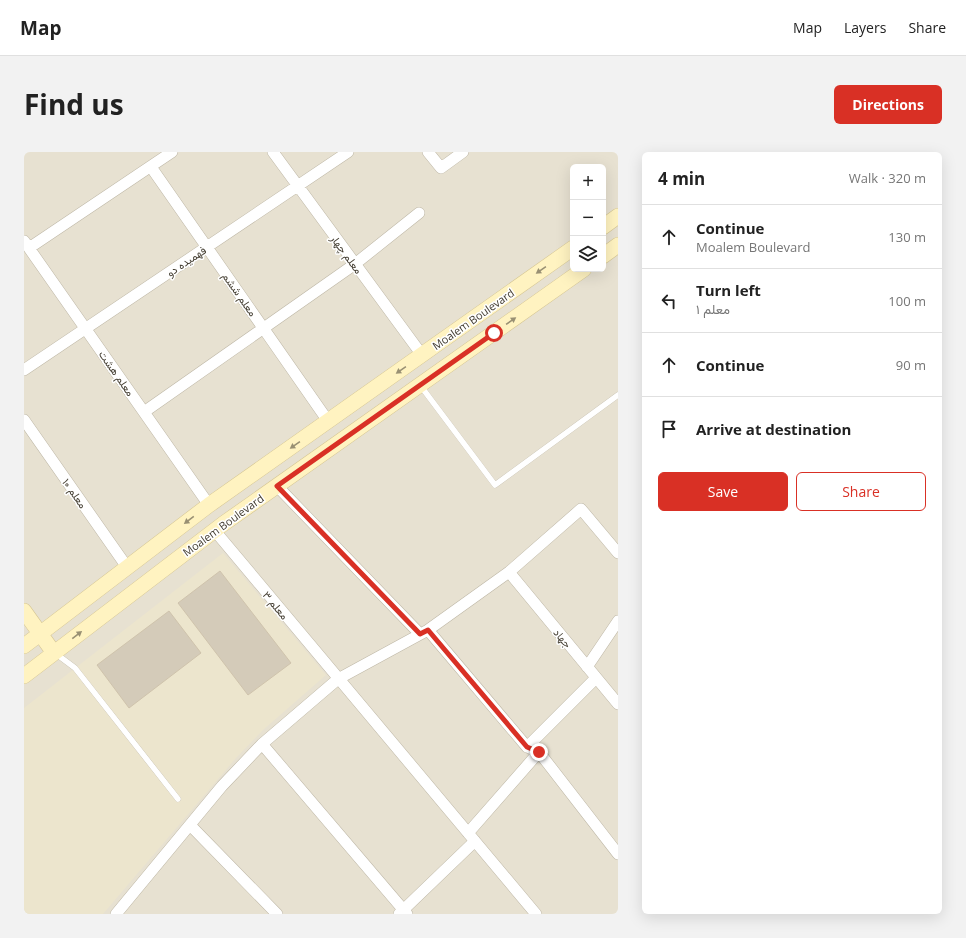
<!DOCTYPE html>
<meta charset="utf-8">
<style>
body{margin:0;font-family:"Open Sans",Vazirmatn,sans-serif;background:#f2f2f2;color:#222}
.controls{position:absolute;right:12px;top:12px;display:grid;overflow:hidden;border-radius:6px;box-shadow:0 4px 16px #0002}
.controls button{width:36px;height:36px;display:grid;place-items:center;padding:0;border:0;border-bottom:1px solid #e0e0e0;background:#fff;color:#222;font:20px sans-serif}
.stop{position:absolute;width:12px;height:12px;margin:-9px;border:3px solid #d93025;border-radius:50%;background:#fff}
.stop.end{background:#d93025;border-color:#fff;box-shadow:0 1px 4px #0008}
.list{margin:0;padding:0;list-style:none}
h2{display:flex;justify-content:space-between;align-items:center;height:52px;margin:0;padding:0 16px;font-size:17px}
h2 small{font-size:13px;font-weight:400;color:#767676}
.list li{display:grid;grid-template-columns:26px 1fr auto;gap:12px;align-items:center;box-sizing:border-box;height:64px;padding:0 16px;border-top:1px solid #e0e0e0}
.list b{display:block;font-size:15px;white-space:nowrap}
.list p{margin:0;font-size:13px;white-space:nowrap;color:#767676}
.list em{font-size:13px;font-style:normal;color:#767676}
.actions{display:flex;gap:8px;padding:12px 16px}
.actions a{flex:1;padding:9px 0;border:1px solid #d93025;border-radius:6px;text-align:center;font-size:14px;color:#d93025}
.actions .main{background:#d93025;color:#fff}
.icon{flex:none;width:22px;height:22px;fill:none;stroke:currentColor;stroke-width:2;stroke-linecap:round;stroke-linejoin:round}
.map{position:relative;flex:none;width:594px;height:762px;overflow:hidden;border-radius:6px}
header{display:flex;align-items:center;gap:24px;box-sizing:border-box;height:56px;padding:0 20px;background:#fff;border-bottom:1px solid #e0e0e0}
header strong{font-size:19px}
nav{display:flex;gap:22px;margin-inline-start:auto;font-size:14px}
.intro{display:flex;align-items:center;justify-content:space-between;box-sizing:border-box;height:96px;padding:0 24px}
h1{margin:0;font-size:28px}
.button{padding:10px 18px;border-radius:6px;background:#d93025;color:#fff;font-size:14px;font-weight:700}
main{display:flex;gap:24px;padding:0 24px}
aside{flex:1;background:#fff;border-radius:6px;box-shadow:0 4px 16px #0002}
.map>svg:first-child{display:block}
.residential{fill:#e7e1d1;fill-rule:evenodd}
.education{fill:#ece5cd}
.building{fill:#d4cbb9;stroke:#cfc3ac}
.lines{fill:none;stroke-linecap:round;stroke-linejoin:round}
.lane-casing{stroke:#beb7a6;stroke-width:6}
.street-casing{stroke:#beb7a6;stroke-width:12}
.secondary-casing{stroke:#d5c591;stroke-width:16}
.lane{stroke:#fff;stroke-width:5.5}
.street{stroke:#fff;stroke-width:11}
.secondary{stroke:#fff3c1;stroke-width:15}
.oneway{fill:#999073}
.route{stroke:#d93025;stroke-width:5}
.labels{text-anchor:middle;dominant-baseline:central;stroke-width:3;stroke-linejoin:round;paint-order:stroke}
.street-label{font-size:11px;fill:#453f33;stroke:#fff}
</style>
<header>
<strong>Map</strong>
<nav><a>Map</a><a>Layers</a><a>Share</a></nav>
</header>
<div class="intro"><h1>Find us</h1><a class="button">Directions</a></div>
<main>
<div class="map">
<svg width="594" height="762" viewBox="0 0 594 762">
<rect width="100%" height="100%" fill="#f3efe4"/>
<path class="residential" d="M0,0H594V762H0ZM549,15H579V117H549Z"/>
<path class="education" d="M199,401L302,523L239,578L212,606L79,762H0V556Z"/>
<path class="building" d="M196,419L267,511L224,543L154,451Z
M145,459L177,501L105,556L73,513Z"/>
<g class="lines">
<g class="lane-casing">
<path id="lane" d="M396,233L471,333L594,243
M31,501L51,516L154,647"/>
</g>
<g class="street-casing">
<path id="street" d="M249,0L398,203
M404,0L417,16L439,0
M127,15L304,269
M0,89L185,353
M5,96L148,0
M0,218L324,0
M120,260L331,112L395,61
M0,268L103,415
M253,334L396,482
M191,379L512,762
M485,420L594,552
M404,478L503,595L515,600L594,702
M563,515L594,469
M238,592L383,762
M503,595L572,526
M166,673L253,762
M444,681L515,600
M92,762L198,634L238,592L314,527L404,478L485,420L557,357L594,401
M375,762L451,689"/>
</g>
<g class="secondary-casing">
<path id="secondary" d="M579,75L594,64
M579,104L594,93
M0,459L30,501
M0,494L185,353L549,96
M0,524L199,372L560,117"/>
</g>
<use href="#lane" class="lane"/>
<use href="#street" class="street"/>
<use href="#secondary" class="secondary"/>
</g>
<defs><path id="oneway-solid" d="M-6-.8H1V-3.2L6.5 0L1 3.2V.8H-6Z"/></defs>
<g class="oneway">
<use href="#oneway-solid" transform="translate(517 118) rotate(145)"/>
<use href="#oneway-solid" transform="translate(487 169) rotate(-35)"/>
<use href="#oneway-solid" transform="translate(377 218) rotate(145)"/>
<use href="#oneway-solid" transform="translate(271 293) rotate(145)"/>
<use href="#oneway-solid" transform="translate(165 368) rotate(143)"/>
<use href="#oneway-solid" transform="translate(53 483) rotate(-38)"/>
</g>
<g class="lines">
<path class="route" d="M470,181L253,334L396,482L404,478L503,595L515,600"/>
</g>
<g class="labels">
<g class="street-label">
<text transform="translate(323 102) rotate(54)">معلم چهار</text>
<text transform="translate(162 109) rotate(-34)">فهمیده دو</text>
<text transform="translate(216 142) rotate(55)">معلم ششم</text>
<text transform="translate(449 167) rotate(-35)">Moalem Boulevard</text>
<text transform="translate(93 221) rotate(55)">معلم هشت</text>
<text transform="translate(51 341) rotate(55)">معلم ۱۰</text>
<text transform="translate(199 373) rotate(-36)">Moalem Boulevard</text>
<text transform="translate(252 453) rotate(50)">معلم ۳</text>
<text transform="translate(539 486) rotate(50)">جهاد</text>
</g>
</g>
</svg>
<div class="controls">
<button>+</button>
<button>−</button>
<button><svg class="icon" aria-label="layers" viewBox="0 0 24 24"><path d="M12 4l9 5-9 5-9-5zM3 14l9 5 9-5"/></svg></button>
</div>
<div class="stop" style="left:470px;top:181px"></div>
<div class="stop end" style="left:515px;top:600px"></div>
</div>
<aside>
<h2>4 min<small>Walk · 320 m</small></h2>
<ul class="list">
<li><svg class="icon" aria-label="ahead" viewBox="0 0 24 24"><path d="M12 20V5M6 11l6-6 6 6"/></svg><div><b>Continue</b><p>Moalem Boulevard</p></div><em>130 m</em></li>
<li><svg class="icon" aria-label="left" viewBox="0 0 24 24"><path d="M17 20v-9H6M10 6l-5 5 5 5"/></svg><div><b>Turn left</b><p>معلم ۱</p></div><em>100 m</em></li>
<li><svg class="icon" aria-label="ahead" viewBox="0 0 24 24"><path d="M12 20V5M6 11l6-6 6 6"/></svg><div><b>Continue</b></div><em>90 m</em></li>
<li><svg class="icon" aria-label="arrive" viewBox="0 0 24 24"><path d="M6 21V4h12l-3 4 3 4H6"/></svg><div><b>Arrive at destination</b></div></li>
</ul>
<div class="actions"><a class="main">Save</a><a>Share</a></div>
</aside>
</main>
